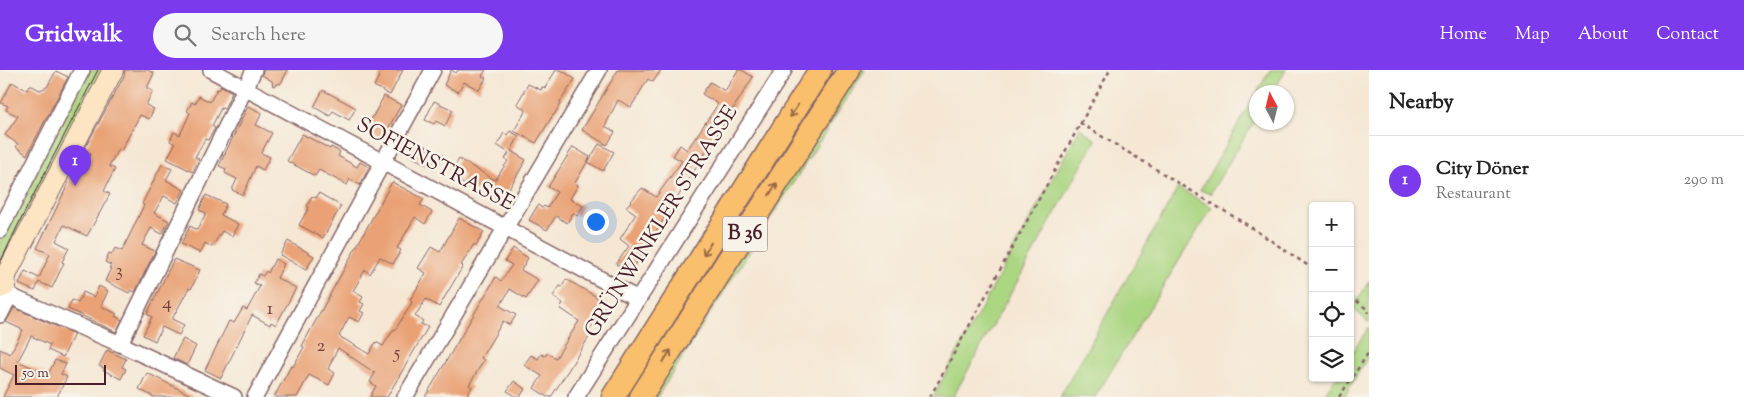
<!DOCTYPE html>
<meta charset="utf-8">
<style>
body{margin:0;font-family:"Sorts Mill Goudy",serif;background:#f6f6f6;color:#222}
.controls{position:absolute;right:15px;bottom:15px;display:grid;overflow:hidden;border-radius:5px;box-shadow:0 1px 4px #0004}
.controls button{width:45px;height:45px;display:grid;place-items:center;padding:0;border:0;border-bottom:1px solid #e0e0e0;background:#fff;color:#222;font:25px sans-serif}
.compass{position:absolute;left:1249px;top:15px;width:45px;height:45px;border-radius:50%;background:#fff;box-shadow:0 1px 4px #0004;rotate:353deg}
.scale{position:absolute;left:15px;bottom:12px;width:91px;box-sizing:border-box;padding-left:5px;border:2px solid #4a1f2b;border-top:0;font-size:14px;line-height:18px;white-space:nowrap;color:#4a1f2b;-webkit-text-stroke:4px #f7f3e8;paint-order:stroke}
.you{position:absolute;left:595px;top:151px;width:18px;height:18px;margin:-12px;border:4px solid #fff;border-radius:50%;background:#1a73e8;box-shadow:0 0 0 8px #1a73e833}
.badge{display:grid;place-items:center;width:32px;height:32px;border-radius:50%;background:#7c3aed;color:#fff;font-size:16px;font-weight:700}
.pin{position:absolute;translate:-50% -41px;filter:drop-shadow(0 1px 2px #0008)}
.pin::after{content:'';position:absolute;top:26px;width:18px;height:15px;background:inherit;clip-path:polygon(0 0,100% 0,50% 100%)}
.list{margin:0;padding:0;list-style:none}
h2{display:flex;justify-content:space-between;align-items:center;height:65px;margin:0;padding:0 20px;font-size:21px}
h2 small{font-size:16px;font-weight:400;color:#767676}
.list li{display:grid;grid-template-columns:32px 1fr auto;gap:15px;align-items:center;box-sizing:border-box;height:90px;padding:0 20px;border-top:1px solid #e0e0e0}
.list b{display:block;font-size:19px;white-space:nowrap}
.list p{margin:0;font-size:16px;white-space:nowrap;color:#767676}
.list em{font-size:16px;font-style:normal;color:#767676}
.icon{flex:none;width:28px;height:28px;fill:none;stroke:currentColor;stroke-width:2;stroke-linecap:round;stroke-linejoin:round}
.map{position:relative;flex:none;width:1369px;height:327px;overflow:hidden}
header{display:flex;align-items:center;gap:30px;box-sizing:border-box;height:70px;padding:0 25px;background:#7c3aed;color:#fff}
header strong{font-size:24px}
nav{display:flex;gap:28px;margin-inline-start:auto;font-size:18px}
.search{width:350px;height:45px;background:#f6f6f6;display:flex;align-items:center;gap:12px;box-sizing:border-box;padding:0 18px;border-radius:28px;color:#767676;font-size:19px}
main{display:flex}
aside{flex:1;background:#fff}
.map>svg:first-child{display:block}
.green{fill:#abd682;stroke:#7a7a56}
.building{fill:#e9a175}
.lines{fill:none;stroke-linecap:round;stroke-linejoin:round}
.street-casing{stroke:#866566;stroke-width:18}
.secondary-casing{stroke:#866566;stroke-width:22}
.primary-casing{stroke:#866566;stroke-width:25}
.path{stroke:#866566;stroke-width:2.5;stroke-dasharray:4 4;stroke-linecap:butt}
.street{stroke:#fff;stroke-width:15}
.secondary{stroke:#fde5c4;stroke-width:20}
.primary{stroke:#f9bf6c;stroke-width:22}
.tram{stroke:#4a1f2b;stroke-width:1}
.oneway{stroke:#996748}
.labels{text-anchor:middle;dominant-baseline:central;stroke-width:5;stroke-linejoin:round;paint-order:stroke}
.number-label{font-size:19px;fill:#72403e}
.shield{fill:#f7f3e8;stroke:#7e5f64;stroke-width:1}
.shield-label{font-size:20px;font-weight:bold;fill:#4a1f2b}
.street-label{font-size:21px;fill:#4a1f2b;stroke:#f7f3e8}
</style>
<header>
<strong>Gridwalk</strong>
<div class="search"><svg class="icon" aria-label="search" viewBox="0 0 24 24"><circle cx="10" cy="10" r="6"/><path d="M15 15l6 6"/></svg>Search here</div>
<nav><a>Home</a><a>Map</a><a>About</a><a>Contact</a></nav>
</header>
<main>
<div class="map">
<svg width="1369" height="327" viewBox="0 0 1369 327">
<rect width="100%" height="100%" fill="#f7f3e8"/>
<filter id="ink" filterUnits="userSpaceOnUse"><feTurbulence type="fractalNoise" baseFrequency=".02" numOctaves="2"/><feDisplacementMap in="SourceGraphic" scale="10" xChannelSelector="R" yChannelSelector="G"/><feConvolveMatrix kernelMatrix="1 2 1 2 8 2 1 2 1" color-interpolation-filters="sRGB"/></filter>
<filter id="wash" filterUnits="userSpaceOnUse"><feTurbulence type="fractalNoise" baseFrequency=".0096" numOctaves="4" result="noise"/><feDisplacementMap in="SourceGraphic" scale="20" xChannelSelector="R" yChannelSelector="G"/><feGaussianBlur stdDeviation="1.12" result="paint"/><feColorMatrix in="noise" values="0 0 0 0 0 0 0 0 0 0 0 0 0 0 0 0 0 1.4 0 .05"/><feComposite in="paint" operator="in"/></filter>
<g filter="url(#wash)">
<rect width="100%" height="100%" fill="#f5e7d4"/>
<path class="green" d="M85,0H109L0,203V173L16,136Z
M858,0H865L657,327H648Z
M1270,0H1286L1273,22H1257Z
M1256,23V48L1210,124L1200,120Z
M1080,58L1096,70L953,327H933Z
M1178,118L1212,137L1095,327H1060Z
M1369,211V253L1353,238Z
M1369,257V285L1344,327H1323L1335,308H1350V285Z"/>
<g id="blocks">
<path class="building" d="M125,0H148L154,3L147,18L153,21L146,35L154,39L149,49L140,45L121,81L118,79L109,96L115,99L104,121L110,124L87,166L64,155L56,171L69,178L62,192L64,193L52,218L39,212L35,221L19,214L25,201L39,208L50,184L37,178L74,102L81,106L91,84L84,80L124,6Z
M263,0H288L281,13L273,16L272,11L262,5Z
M382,0H403L390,25L374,16Z
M451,0L456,3L458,0H486L482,6L486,8L479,20L464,12L458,22L444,15Z
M556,0H561L575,9L560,32L561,33L554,45H553L536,73L514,61L526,40L517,34L528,14L541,20L542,17L545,18Z
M618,0H661L653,12L648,9L631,37L618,30L605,56L615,62L607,75L582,60Z
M738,0H742L753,7L630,203L616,194L629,176L620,169L636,144L626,137L642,118L656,127L682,91L673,86L680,75L687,80L718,34L702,24L710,12L725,21Z
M56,1L68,7L27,85L16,77L18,74L5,65L18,46L6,40L8,36L1,33L12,12L27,20L30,15L40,20L47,17Z
M221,16L232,22L224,39L221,38L212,56L215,58L208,70L205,69L195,87L199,89L193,102L167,89L175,74L170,71L174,62L180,65L190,43L187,41L192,32L195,34L199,26L210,32L217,19L219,20Z
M323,20L356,38L349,50L333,41L330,46L314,37Z
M384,26L401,35L382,70L365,61Z
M434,31L453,40L445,56L436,51L434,54L425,50Z
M248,36L262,43L256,55L272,63L261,83L270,87L263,100L256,96L243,125L232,120L237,109L225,103L226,99L219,96Z
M510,61L519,66L511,81L526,90L500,134L460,112L464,105L453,99L459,89L495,110L508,91L505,89L509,83L497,75L504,63L507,65Z
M302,64L330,79L331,77L340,82L338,86L357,97L360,92L369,97L360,115L350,109L347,115L319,100L315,106L287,91Z
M414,70L443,85L435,99L407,84Z
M599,74L614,82L603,101L588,92Z
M573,77L590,87L575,113L578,115L570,129L583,136L577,146L573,143L567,153L556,146L547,160L529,150L538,135L542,138L544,136L547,138L557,122L548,117Z
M162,94L172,99L166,110L184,120L177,133L164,126L154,143L169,151L162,164L151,158L142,175L155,181L135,222L131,220L129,223L105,211L111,198H109L111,195L105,192L109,183L112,184L115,178L122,181L144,135L142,134Z
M392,112L424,129L420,135L432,142L425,154L415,147L397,178L401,180L393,194L380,187L370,204L365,200L353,221L363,227L360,232L364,234L360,241L364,243L359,252L349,247L339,266L369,284L376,272L383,276L394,259L395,260L409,238L412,232L410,230L426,203L418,198L431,177L440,182L459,148L484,162L476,176L474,174L461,195L463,196L439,237L426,229L415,246L423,251L421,254L428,257L387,327H370L376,316L370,312L375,303L338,278L328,299L335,303L329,315L309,305L297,327H274L291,296L293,297L304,277L302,276L310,261Z
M319,123L341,136L323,168L299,155L309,137L307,136L312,126L316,128Z
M206,125L226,134L221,145L238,154L232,166L222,161L212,177L205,173L200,183L181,174L190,156L197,160L206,143L199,140Z
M288,171L314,186L306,200L280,185Z
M513,178L528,188L521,200L538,210L526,229L510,219L500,236L516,245L510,255L503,251L481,288L484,290L469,315L472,317L465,327H425L496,207L501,211L512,195L505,191Z
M174,189L200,200L191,219L189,218L172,249L184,255L179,265L162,257L155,271L143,265L152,247L147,244Z
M275,189L284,194L277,208L296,218L276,255L271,252L270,255L252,245L221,308L205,300L229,251L234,253L243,238L247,240L260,216L254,213L259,204L263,206L266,201L268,203Z
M566,209L607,233L588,262L591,264L562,310L551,327H547L534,318L542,306L524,295L531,285L538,289L541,284L545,286L547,283L556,288L579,251L560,238L563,233L553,226L560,216L562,217Z
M99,216L108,221L101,236L117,244L115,246L122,250L116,262L68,239L72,230L78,233L83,222L94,227Z
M14,238L74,264L63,287L48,280L50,275L31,266L18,291L48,305L55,290L66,294L61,304L67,307L57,327H3L14,305L0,298V279L10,284L23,260L6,252Z
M183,269L196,276L187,295L173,288Z
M107,280L126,289L122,297L126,299L121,309L103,300L104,298L99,296Z
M147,303L175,317L194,327H154L139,319Z
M514,311L525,319L520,327H517L507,321Z"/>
</g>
</g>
<g filter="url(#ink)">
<use href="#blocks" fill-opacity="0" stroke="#866566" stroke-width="1"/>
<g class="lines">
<g class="street-casing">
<path id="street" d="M211,0L638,229
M0,160L82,0
M5,216L10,225L19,230L120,274L234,327
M0,245L10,225
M120,274L254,0
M255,327L433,0
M405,327L599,0
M576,327L784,0"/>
</g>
<g class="secondary-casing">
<path id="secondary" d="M0,218L5,216L6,206L10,197L113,0"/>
</g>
<g class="primary-casing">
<path id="primary" d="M613,327L820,0
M641,327L849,0"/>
</g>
<path class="path" d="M1080,53L1249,156L1313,199
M1350,226L1367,239L1369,243
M930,327L1110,0
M1339,327L1369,282"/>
<use href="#street" class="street"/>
<use href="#secondary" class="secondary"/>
<use href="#primary" class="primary"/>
<path class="tram" d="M0,193L18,155L98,0"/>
</g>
<defs><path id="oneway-shaft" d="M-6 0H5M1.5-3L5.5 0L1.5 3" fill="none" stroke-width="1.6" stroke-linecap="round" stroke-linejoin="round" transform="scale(1.25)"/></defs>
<g class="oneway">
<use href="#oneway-shaft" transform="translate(794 41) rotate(122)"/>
<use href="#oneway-shaft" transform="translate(773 119) rotate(-58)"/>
<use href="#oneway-shaft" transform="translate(707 179) rotate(122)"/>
<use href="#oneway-shaft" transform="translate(667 286) rotate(-58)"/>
</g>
</g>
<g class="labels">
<g class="number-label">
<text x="119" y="201">3</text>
<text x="167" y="233">4</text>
<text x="270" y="239">1</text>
<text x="321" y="276">2</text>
<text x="397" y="283">5</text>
</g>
<rect class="shield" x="722.5" y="146.5" width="45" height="35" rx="4"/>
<g class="shield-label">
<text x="745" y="164">B 36</text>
</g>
<g class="street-label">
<text transform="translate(435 95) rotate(28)">SOFIENSTRASSE</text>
<text transform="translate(662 152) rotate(-58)">GRÜNWINKLER STRASSE</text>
</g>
</g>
</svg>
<div class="controls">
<button>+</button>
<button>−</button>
<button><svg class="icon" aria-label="locate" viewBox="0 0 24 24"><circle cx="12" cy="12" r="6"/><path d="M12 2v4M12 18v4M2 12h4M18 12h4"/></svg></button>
<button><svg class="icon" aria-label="layers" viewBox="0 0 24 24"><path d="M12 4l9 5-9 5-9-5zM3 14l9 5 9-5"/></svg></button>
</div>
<svg class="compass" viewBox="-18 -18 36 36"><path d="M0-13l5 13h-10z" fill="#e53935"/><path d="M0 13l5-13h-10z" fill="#767676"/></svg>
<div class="scale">50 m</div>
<div class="you"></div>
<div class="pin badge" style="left:75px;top:116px">1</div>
</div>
<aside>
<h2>Nearby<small></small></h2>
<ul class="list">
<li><span class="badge">1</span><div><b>City Döner</b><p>Restaurant</p></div><em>290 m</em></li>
</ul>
</aside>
</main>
